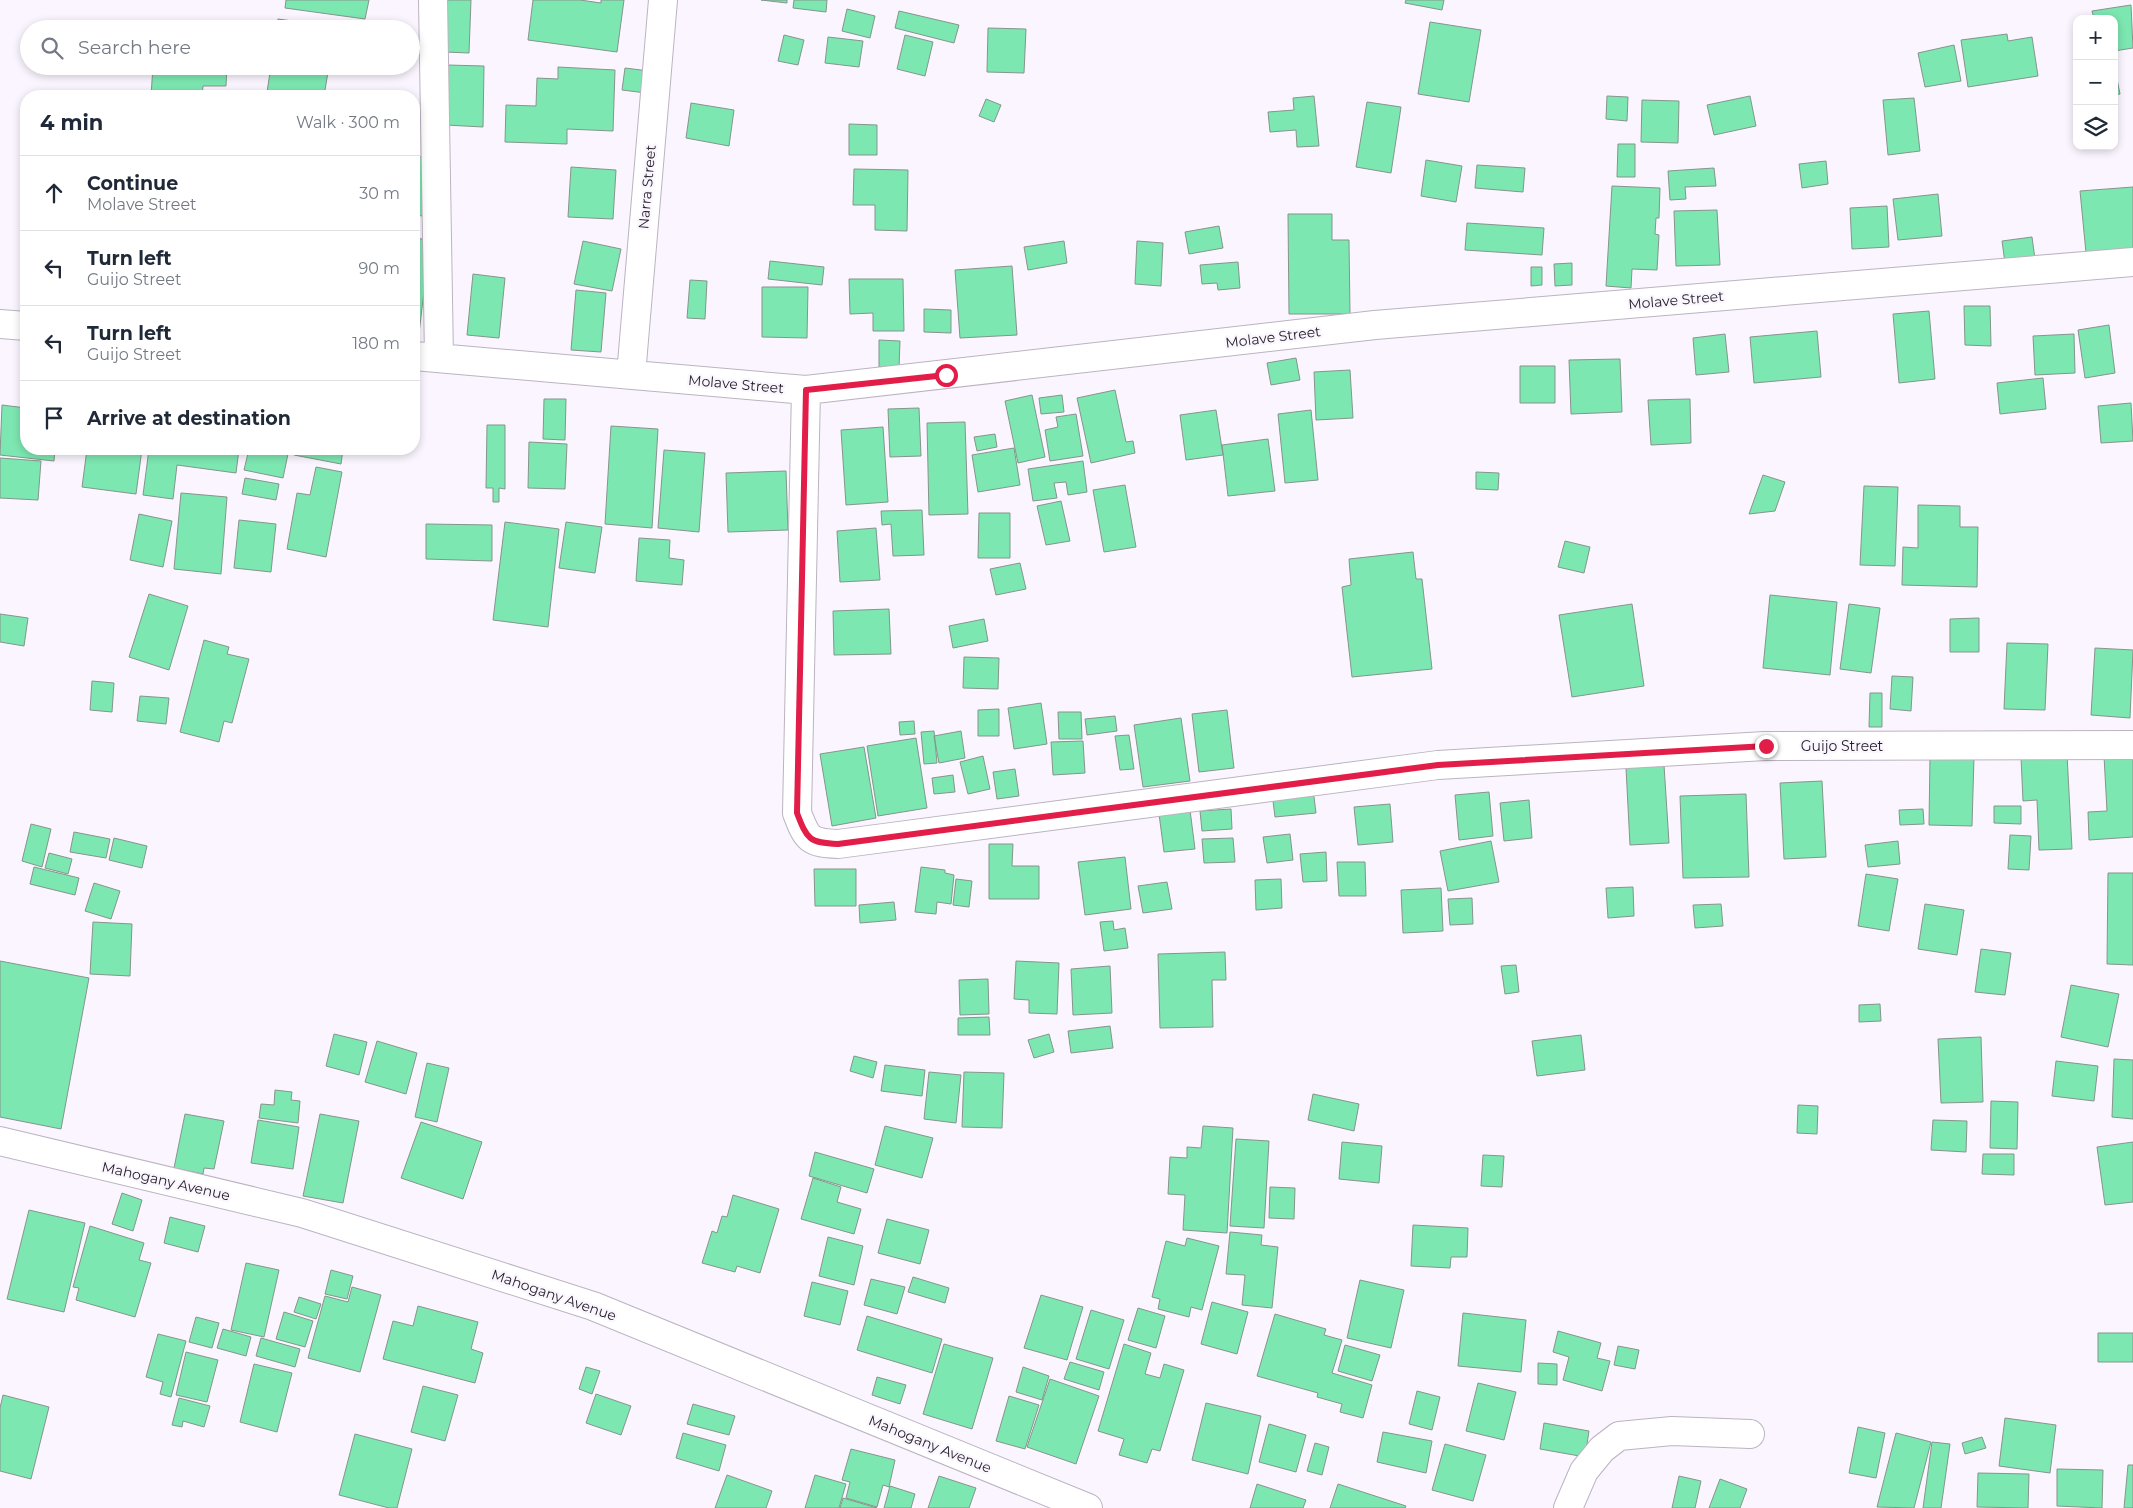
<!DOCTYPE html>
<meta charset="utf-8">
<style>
body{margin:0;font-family:Montserrat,sans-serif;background:#f6f6f7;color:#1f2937}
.controls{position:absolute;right:15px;top:15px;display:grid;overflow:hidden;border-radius:10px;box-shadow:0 2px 8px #0003}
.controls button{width:45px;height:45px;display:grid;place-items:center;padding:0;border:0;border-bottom:1px solid #e0e1e3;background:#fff;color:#1f2937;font:25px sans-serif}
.stop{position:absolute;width:15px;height:15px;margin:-11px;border:4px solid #e11d48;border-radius:50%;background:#fff}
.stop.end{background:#e11d48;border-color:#fff;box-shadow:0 1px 5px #0008}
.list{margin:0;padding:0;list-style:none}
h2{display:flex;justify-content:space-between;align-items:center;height:65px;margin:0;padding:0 20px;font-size:21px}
h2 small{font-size:16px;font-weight:400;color:#747a83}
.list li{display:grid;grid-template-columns:32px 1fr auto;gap:15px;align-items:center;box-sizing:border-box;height:75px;padding:0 20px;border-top:1px solid #e0e1e3}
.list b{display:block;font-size:19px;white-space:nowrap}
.list p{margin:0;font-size:16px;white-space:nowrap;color:#747a83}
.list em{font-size:16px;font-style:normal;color:#747a83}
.icon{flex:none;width:28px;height:28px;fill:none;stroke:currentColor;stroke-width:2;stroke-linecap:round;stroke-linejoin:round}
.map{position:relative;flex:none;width:2133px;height:1508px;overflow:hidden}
.search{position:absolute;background:#fff;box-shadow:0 2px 8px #0003;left:20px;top:20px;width:400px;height:55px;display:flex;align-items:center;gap:12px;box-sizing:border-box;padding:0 18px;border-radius:28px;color:#747a83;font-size:19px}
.panel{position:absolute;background:#fff;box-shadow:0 2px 8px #0003;left:20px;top:90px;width:400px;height:365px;border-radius:20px}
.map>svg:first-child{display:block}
.building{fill:#7ce7b1;stroke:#85958c}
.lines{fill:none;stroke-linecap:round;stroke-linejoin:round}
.street-casing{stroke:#bcb3c2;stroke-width:30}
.street{stroke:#fff;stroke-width:28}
.route{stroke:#e11d48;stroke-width:6}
.labels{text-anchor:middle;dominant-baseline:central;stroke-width:4.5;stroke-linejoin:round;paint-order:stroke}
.street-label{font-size:14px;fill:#211e24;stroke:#faf5fe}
</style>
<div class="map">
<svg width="2133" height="1508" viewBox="0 0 2133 1508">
<rect width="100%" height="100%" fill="#faf5fe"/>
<path class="building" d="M286,0H369L365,19L285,8Z
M446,0H471L469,53L445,52Z
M533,0H580L601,3V0H624L617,52L528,40Z
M761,0H787V3Z
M794,0H827L826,12L793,8Z
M1406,0H1444L1442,10L1405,3Z
M2131,5L2133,48L2114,51V19H2094L2092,11Z
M847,9L875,16L870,38L842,31Z
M899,11L959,25L954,43L895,28Z
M278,19L335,27V29H277Z
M1430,22L1481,30L1469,102L1418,94Z
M988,28L1026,29L1024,73L987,72Z
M2007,34L2008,41L2032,37L2038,76L1968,87L1961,40Z
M784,35L804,40L798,65L778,61Z
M905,35L933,42L925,76L897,69Z
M828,37L863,41L859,67L825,63Z
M1954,45L1961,81L1925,87L1918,53Z
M2114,64L2120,94L2114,95Z
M447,65L484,66L483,127L446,125Z
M153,66H227L226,86H203L202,96H151Z
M271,66H329L324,96H289L267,92Z
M558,67L615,70L613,131L567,129V144L505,142L506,105L536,106L537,78L558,79Z
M625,68L649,71L646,93L622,90Z
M1314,96L1319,146L1297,147L1296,130L1270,132L1268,112L1294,110L1293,98Z
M1607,96L1628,97L1627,121L1606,119Z
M1750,96L1756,126L1714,135L1707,105Z
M1914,98L1920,151L1888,155L1883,100Z
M986,99L1001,105L994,122L979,116Z
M1642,100L1679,101L1678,143L1641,142Z
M1367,102L1401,107L1391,173L1356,167Z
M691,103L734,110L729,146L686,138Z
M849,124L877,125V155H849Z
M1618,144H1635V177H1617Z
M414,156L430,158L423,216L414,215Z
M1426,160L1462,166L1456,202L1421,196Z
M1826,161L1828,184L1802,188L1799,164Z
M1477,165L1525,168L1523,192L1475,188Z
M571,167L616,170L613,219L568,217Z
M1714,168L1716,186L1685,187L1686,199L1670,200L1668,171Z
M854,169L908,170L907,231L875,230V205H853Z
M1612,186L1660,188L1659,218H1656L1655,234L1659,235L1657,270L1632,269L1631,288L1606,286Z
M2133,187V259L2087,263L2080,191Z
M1938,194L1942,236L1898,240L1893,199Z
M1887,206L1889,247L1852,249L1850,208Z
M1717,210L1720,265L1676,266L1674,211Z
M1288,214H1332V240H1349L1350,314H1289Z
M1467,223L1544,228L1542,255L1465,250Z
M1219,226L1223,248L1189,254L1185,232Z
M2032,237L2035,259L2005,263L2002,241Z
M414,238L430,240L418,342H414Z
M583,241L621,249L612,291L574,284Z
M1064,241L1067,263L1028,270L1024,247Z
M1137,241L1163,243L1161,286L1135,284Z
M770,261L824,267L822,285L768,279Z
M1238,262L1240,288L1218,290L1217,283L1202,284L1200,265Z
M1572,263V285L1555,286L1554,264Z
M1012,266L1017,335L960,338L955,270Z
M1531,267H1542V285L1531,286Z
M473,274L505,278L499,338L467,335Z
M849,279H903L904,331H873V313L850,314Z
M690,280L707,281L705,319L687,318Z
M762,287H808L807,338L762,337Z
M576,290L606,293L601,352L571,350Z
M1964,306H1990L1991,346L1965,345Z
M924,309L951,310V333L924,332Z
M1929,311L1935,379L1899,383L1893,314Z
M2109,325L2115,373L2085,378L2078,330Z
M1817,331L1821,377L1754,383L1750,337Z
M1725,334L1729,372L1696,375L1693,338Z
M2074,334L2075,373L2035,375L2033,336Z
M879,340L900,341L899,368L879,367Z
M1296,358L1300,380L1271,385L1267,363Z
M1620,359L1622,412L1571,414L1569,360Z
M1520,366H1555V403H1520Z
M1350,370L1353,418L1316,420L1314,372Z
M2043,378L2046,409L2000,414L1997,383Z
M1115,390L1126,442L1133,441L1135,453L1091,463L1077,398Z
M1032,395L1045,457L1018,463L1005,401Z
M1062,395L1064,412L1041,414L1039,398Z
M544,399H566L565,440L543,439Z
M1690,399L1691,443L1651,445L1648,400Z
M2131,403L2133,441L2101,443L2098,406Z
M2,405L26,408V449H55L54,461L0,455Z
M919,408L921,456L890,457L888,409Z
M1216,410L1223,455L1186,460L1180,415Z
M1311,410L1318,480L1285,483L1278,414Z
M1076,414L1083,456L1050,461L1045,430L1058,427L1056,417Z
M965,422L968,514L929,515L927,423Z
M487,425H505V489L499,488V502H493V488H486Z
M611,426L658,429L652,528L605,524Z
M883,427L888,502L846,505L841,430Z
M995,434L997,447L977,451L974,437Z
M1268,439L1275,491L1228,496L1222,445Z
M529,442L567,444L565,489L528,488Z
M1014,448L1020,485L978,492L972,455Z
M87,449H142L136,494L82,487Z
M149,449H239L236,473L177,465L173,499L143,495Z
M249,449H289L283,478L244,470Z
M295,449H343L341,464L294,455Z
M664,450L705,453L699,532L658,528Z
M0,458L41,461L38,500L0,498Z
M1083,461L1087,492L1068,495L1066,482L1054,483L1057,498L1033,501L1028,469Z
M316,467L342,472L326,557L287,549L297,493L310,495Z
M786,471L788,530L728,532L726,473Z
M1476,472L1499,473L1498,490L1476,489Z
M1763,475L1785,482L1775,511L1749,514Z
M245,478L279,484L276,500L242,494Z
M1125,485L1136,547L1104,552L1093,490Z
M1864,486L1898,487L1895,566L1860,565Z
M181,493L227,497L221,574L174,569Z
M1061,501L1070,541L1046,545L1037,506Z
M1918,505L1960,506V527H1978L1977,587L1902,585L1903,547L1918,548Z
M922,510L924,555L893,556L891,524L882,525L881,511Z
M979,513H1010V558H978Z
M139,514L172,521L163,567L130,560Z
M239,520L276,524L271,572L234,568Z
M505,522L559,529L548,627L493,620Z
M566,522L602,527L595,573L559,568Z
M426,524L492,525V561L426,559Z
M876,528L880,580L840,582L837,531Z
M639,538L670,540L669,558L684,560L682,585L636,581Z
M1565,541L1590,547L1584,573L1558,567Z
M1413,552L1416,579H1422L1432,669L1352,677L1342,587L1351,585L1349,559Z
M1020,563L1026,589L996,595L990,569Z
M149,594L188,606L169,670L129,657Z
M1770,595L1837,602L1830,675L1763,668Z
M1632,604L1644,686L1572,697L1559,615Z
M1849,604L1880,608L1871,673L1840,669Z
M889,609L891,654L834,655L833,611Z
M0,614L28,618L24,646L0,642Z
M1979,618V652H1950V619Z
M984,619L988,641L953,648L949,626Z
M204,640L229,647L227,654L249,659L232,723L224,721L219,742L180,732Z
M2007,643L2048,644L2045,710L2004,709Z
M2095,648L2133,650L2130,718L2091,715Z
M964,657L999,658L998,689L963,688Z
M1892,676L1913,677L1911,711L1890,709Z
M92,681L114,683L112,712L90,710Z
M1870,693H1882V727H1869Z
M140,696L169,698L166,724L137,721Z
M1041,703L1047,744L1014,749L1008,708Z
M999,709V736H978V710Z
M1227,710L1234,768L1199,772L1192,714Z
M1058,712H1081L1082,739H1059Z
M1115,716L1117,731L1087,735L1085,719Z
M1181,718L1190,781L1143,787L1134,725Z
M914,721L915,734L900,735L899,722Z
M934,731L937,763L924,764L921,732Z
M961,731L965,758L939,763L934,736Z
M1129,735L1134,769L1120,770L1115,736Z
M916,738L927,808L878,816L867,746Z
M1083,741L1085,773L1053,775L1051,742Z
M864,747L876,818L832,826L820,754Z
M2067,754L2072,849L2039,850L2037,800L2023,801L2021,757Z
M2133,755V837L2089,840L2088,812L2107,811L2104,756Z
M983,756L990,789L968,794L960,762Z
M1930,756L1974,757L1972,826L1929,825Z
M1664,765L1669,843L1630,845L1626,768Z
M1015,769L1019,796L997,799L993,772Z
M953,775L955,792L934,794L932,778Z
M1822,781L1826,857L1784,859L1780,783Z
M1313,789L1316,813L1275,817L1272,793Z
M1489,792L1493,836L1459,840L1455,795Z
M1746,794L1749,877L1683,878L1680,796Z
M1529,800L1532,838L1504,841L1500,803Z
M1390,804L1393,842L1358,845L1354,807Z
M1994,806H2021V824L1994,823Z
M1231,809L1232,829L1202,831L1200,811Z
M1923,809L1924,824L1900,825L1899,810Z
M1190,810L1195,849L1164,852L1159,814Z
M31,824L51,829L42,867L22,861Z
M74,832L110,839L106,858L70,852Z
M1290,834L1293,860L1267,863L1263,837Z
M2010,835L2031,836L2029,870L2008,869Z
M114,838L147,846L142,868L109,860Z
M1233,838L1235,862L1204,863L1202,839Z
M1491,841L1499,882L1448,891L1440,851Z
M1898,841L1900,864L1868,867L1865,845Z
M989,844H1013L1012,866H1039V899H989Z
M1326,852L1327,881L1303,882L1300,854Z
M49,853L72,859L68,874L45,868Z
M1125,857L1131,909L1085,915L1078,862Z
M1337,862H1365L1366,896H1339Z
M34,867L79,878L75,895L30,884Z
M921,867L945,870V873L954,875L951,904L937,902L936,914L915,912Z
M814,869H856V906H815Z
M2108,873H2133V965L2107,964Z
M1866,874L1898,879L1889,931L1858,926Z
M956,879L972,881L969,907L953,905Z
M1281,879L1282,908L1256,910L1255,880Z
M1167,882L1172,909L1143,913L1138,886Z
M94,883L120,891L111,919L85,911Z
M1633,887L1634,916L1608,918L1606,888Z
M1441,888L1443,931L1403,933L1401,890Z
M1472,898L1473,924L1450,925L1448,899Z
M894,902L896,920L860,923L859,905Z
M1721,904L1723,926L1695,928L1693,905Z
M1925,904L1964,910L1957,955L1918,949Z
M1113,921L1114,930L1125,928L1128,948L1104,951L1100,922Z
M93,922L132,924L130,976L90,974Z
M1981,949L2011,953L2005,995L1975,992Z
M1225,952L1226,980H1212L1213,1027L1160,1028L1158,954Z
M0,961L89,978L61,1129L0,1117Z
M1016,961L1059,963L1057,1014L1029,1013V1000L1014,999Z
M1516,965L1519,992L1505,994L1501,966Z
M1110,966L1112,1013L1073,1015L1071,969Z
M988,979L989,1014L960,1015L959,980Z
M2071,985L2119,994L2108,1047L2061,1037Z
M1880,1004L1881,1021L1859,1022V1005Z
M989,1017L990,1035H958V1018Z
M1110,1026L1113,1048L1071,1053L1068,1031Z
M334,1034L367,1042L359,1075L326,1066Z
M1049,1034L1054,1052L1034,1058L1028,1040Z
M1581,1035L1585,1070L1537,1076L1532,1041Z
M1981,1037L1983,1102L1941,1103L1938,1039Z
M377,1041L417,1053L406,1094L365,1082Z
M854,1056L877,1062L873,1078L850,1071Z
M2114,1059L2133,1060V1119L2112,1117Z
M2056,1061L2098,1066L2094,1101L2052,1096Z
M427,1063L449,1068L437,1122L415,1117Z
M885,1065L925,1070L922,1096L881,1091Z
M929,1072L961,1075L956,1123L924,1119Z
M964,1072L1004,1073L1002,1128L962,1127Z
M275,1090L292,1092L291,1100L300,1101L298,1123L259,1118L261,1104L274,1105Z
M1313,1094L1359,1104L1354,1131L1308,1120Z
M1991,1101L2018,1102L2017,1149L1990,1148Z
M1798,1105L1818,1106L1817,1134L1797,1133Z
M185,1114L224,1121L214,1169L204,1168L203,1174L174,1168Z
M320,1114L359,1121L343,1203L303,1196Z
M258,1120L299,1127L293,1169L251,1163Z
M1933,1120L1967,1121L1966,1152L1931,1150Z
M421,1122L482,1142L463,1199L401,1178Z
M885,1126L933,1138L922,1178L875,1165Z
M1203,1126L1233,1128L1227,1233L1183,1230L1185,1195L1168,1194L1170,1157L1187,1158V1147L1201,1148Z
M1236,1139L1269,1141L1264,1228L1230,1226Z
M1342,1142L1382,1146L1379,1183L1339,1179Z
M2133,1142V1202L2105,1205L2097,1147Z
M815,1152L874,1169L867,1193L809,1176Z
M1983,1154H2014V1175L1982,1174Z
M1483,1155L1504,1156L1502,1187L1481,1186Z
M813,1178L841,1187L837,1202L861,1209L854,1234L801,1219Z
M1270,1187L1295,1188L1294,1219L1269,1218Z
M122,1193L142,1200L133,1231L112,1224Z
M733,1195L779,1209L760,1273L737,1266L735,1272L702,1263L712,1231L717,1233L722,1216L727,1217Z
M29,1210L85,1223L64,1312L7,1299Z
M170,1217L205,1226L198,1252L164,1243Z
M887,1219L929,1230L920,1264L878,1253Z
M1413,1225L1468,1228L1467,1257H1451L1450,1268L1411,1266Z
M90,1226L144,1243L139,1260L151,1263L135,1317L76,1300L79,1288L73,1287Z
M1230,1232L1262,1235L1261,1245L1278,1247L1272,1308L1242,1305L1245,1275L1226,1274Z
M828,1237L863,1246L854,1285L819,1276Z
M1187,1238L1219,1246L1202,1310L1191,1307L1189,1317L1158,1309L1160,1299L1152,1297L1166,1241L1185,1246Z
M246,1263L279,1270L264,1337L231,1330Z
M331,1270L353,1276L347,1299L325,1294Z
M913,1277L949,1288L945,1303L908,1292Z
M871,1279L905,1287L897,1314L864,1305Z
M1360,1280L1404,1290L1391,1348L1347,1338Z
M812,1282L848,1291L840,1325L804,1316Z
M352,1287L381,1295L360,1372L308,1358L325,1296L348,1302Z
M1041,1295L1083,1307L1067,1360L1024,1348Z
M299,1297L321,1304L316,1319L294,1312Z
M1212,1302L1248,1312L1237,1354L1201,1344Z
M418,1306L478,1322L471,1349L483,1353L475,1383L383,1359L393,1321L413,1326Z
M1138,1308L1165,1316L1156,1348L1128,1340Z
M1091,1310L1124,1320L1109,1369L1076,1359Z
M284,1312L313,1321L305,1347L276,1339Z
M1463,1313L1526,1320L1521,1372L1458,1366Z
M1275,1314L1326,1329L1324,1335L1342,1340L1332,1373L1372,1385L1363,1418L1340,1412L1342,1404L1317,1397L1318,1393L1257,1376Z
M867,1316L942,1339L932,1373L857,1350Z
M196,1317L219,1323L212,1348L189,1342Z
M223,1329L251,1337L246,1356L217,1348Z
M1558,1331L1601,1343L1597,1358L1610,1361L1602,1391L1563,1380L1569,1357L1553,1352Z
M2098,1333H2133V1362H2098Z
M158,1334L186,1341L171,1397L160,1394L163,1382L146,1377Z
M261,1338L300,1349L295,1367L256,1356Z
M944,1344L993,1358L972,1429L923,1414Z
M1124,1344L1151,1353L1145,1374L1160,1378L1164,1364L1184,1370L1160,1451L1152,1449L1147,1463L1119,1455L1124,1439L1098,1431Z
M1345,1345L1380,1355L1372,1381L1338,1371Z
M1618,1346L1639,1350L1635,1369L1614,1365Z
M186,1352L218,1360L207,1402L176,1395Z
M1070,1362L1104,1372L1099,1390L1064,1379Z
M1538,1363L1557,1364V1385L1538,1384Z
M254,1364L292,1373L277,1432L240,1422Z
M586,1367L600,1371L592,1394L579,1389Z
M1023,1367L1049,1376L1042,1400L1016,1392Z
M877,1377L906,1385L900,1404L872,1395Z
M1050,1379L1099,1396L1076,1464L1027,1447Z
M1478,1383L1516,1392L1504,1440L1466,1431Z
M423,1386L458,1395L445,1441L411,1432Z
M1417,1391L1440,1397L1432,1430L1409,1424Z
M596,1394L631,1406L621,1435L586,1423Z
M3,1395L49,1407L31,1479L0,1471V1408Z
M1009,1396L1039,1405L1025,1449L996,1441Z
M179,1398L210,1406L204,1427L183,1421L182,1427L172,1425Z
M1206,1403L1261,1416L1248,1474L1192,1460Z
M693,1404L735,1416L729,1435L687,1424Z
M2005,1418L2056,1425L2050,1473L1999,1466Z
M1544,1423L1589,1431L1585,1457L1540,1449Z
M1269,1424L1306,1435L1296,1472L1259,1462Z
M1858,1427L1885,1433L1876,1478L1849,1473Z
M1383,1432L1432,1441L1426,1473L1377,1462Z
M683,1433L726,1445L719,1471L676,1458Z
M1896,1433L1931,1442L1914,1508L1877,1507Z
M355,1434L412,1449L397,1508H389L339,1495Z
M1982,1437L1986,1448L1965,1454L1962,1443Z
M1932,1442L1950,1444L1941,1508H1923Z
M1315,1443L1329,1447L1322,1475L1307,1471Z
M1445,1444L1486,1455L1473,1501L1432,1490Z
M851,1449L895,1460L889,1487L883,1485L877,1507L846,1498L850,1482L842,1480Z
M2128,1465H2133V1508H2124Z
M2057,1469L2103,1470L2102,1508L2057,1506Z
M1978,1473L2029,1474L2028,1508L1977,1507Z
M727,1475L772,1491L766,1508H715Z
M815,1475L846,1484L839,1508H805Z
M939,1476L976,1488L969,1508H928Z
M1679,1476L1701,1481L1695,1508H1672Z
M1720,1479L1747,1489L1740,1508H1709Z
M1257,1484L1306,1500L1303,1508H1250Z
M1338,1484L1406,1506L1405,1508H1330Z
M890,1486L915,1494L911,1508H884Z
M843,1498L877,1508H840Z"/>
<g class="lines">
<g class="street-casing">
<path id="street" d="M433,0L439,358
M0,324L26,326
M414,356L806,390L1375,325L2133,262
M631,375L663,0
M806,390L797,813C807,839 809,843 838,844L1438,765L1765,746L2133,745
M0,1141L302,1213L593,1306L1088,1508
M1568,1508L1584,1471L1602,1449L1619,1436L1672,1431L1750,1434"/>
</g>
<use href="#street" class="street"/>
</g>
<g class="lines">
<path class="route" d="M946,375L806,390L797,813C807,839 809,843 838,844L1438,765L1766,746"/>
</g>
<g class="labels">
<g class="street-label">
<text transform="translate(647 187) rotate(-85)">Narra Street</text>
<text transform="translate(1676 300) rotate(-5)">Molave Street</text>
<text transform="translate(1273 337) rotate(-7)">Molave Street</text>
<text transform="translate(736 384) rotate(5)">Molave Street</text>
<text x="1842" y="746">Guijo Street</text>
<text transform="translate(166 1181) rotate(13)">Mahogany Avenue</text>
<text transform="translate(554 1295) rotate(19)">Mahogany Avenue</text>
<text transform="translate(930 1444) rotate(22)">Mahogany Avenue</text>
</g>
</g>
</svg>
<div class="controls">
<button>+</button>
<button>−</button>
<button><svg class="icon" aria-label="layers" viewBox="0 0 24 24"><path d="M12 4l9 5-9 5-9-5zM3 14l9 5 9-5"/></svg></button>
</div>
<div class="stop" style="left:946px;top:375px"></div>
<div class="stop end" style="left:1766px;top:746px"></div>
<div class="search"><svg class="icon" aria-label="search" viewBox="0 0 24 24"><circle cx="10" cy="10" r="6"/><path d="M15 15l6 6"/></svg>Search here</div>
<section class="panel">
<h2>4 min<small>Walk · 300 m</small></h2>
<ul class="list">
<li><svg class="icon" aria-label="ahead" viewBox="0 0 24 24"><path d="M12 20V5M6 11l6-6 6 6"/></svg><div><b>Continue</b><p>Molave Street</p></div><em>30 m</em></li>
<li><svg class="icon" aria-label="left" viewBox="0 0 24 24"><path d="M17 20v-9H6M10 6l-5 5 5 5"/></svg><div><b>Turn left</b><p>Guijo Street</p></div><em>90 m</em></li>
<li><svg class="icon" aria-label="left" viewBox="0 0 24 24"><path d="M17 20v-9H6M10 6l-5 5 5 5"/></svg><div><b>Turn left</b><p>Guijo Street</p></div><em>180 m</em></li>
<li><svg class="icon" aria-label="arrive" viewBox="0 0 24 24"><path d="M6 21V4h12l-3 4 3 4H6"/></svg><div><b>Arrive at destination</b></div></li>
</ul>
</section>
</div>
